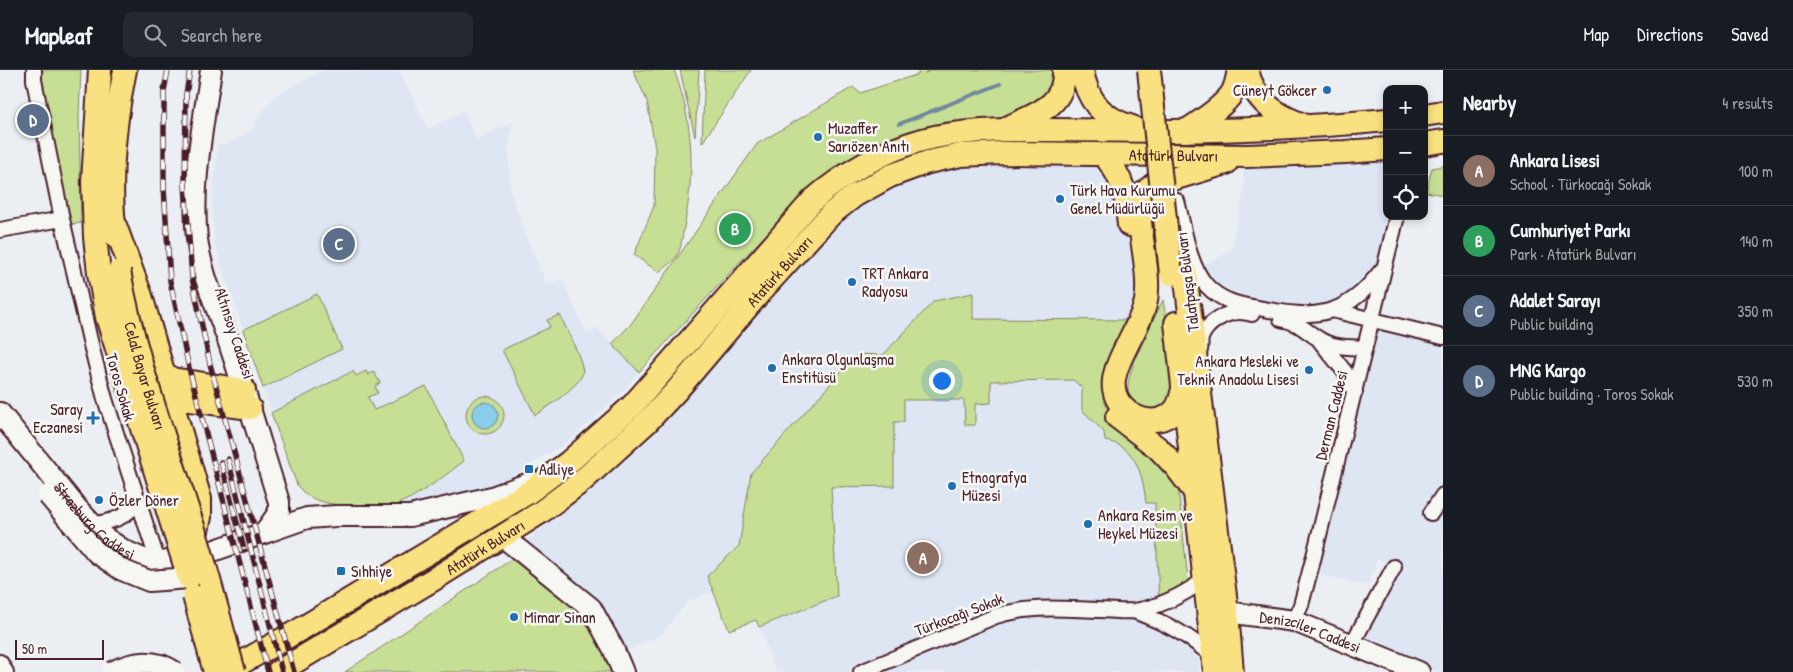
<!DOCTYPE html>
<meta charset="utf-8">
<style>
body{margin:0;font-family:"Patrick Hand",sans-serif;background:#242831;color:#f1f3f6}
.controls{position:absolute;right:15px;top:15px;display:grid;overflow:hidden;border-radius:10px;box-shadow:0 2px 8px #0003}
.controls button{width:45px;height:45px;display:grid;place-items:center;padding:0;border:0;border-bottom:1px solid #363941;background:#171b24;color:#f1f3f6;font:25px sans-serif}
.scale{position:absolute;left:15px;bottom:12px;width:89px;box-sizing:border-box;padding-left:5px;border:2px solid #4a1f2b;border-top:0;font-size:14px;line-height:18px;white-space:nowrap;color:#4a1f2b;-webkit-text-stroke:4px #f6f6f2;paint-order:stroke}
.you{position:absolute;left:941px;top:310px;width:18px;height:18px;margin:-12px;border:4px solid #fff;border-radius:50%;background:#1a73e8;box-shadow:0 0 0 8px #1a73e833}
.badge{display:grid;place-items:center;width:32px;height:32px;border-radius:50%;background:#8c9099;color:#fff;font-size:16px;font-weight:700}
.pin{position:absolute;translate:-50% -50%;border:2px solid #fff;box-shadow:0 1px 5px #0006}
.list{margin:0;padding:0;list-style:none}
h2{display:flex;justify-content:space-between;align-items:center;height:65px;margin:0;padding:0 20px;font-size:21px}
h2 small{font-size:16px;font-weight:400;color:#9ea1a6}
.list li{display:grid;grid-template-columns:32px 1fr auto;gap:15px;align-items:center;box-sizing:border-box;height:70px;padding:0 20px;border-top:1px solid #363941}
.list b{display:block;font-size:19px;white-space:nowrap}
.list p{margin:0;font-size:16px;white-space:nowrap;color:#9ea1a6}
.list em{font-size:16px;font-style:normal;color:#9ea1a6}
.icon{flex:none;width:28px;height:28px;fill:none;stroke:currentColor;stroke-width:2;stroke-linecap:round;stroke-linejoin:round}
.map{position:relative;flex:none;width:1443px;height:602px;overflow:hidden}
header{display:flex;align-items:center;gap:30px;box-sizing:border-box;height:70px;padding:0 25px;background:#171b24;border-bottom:1px solid #363941}
header strong{font-size:24px}
nav{display:flex;gap:28px;margin-inline-start:auto;font-size:18px}
.search{width:350px;height:45px;background:#242831;display:flex;align-items:center;gap:12px;box-sizing:border-box;padding:0 18px;border-radius:10px;color:#9ea1a6;font-size:19px}
main{display:flex}
aside{flex:1;background:#171b24}
.map>svg:first-child{display:block}
.built{fill:#dee6f4}
.green{fill:#c6df95;stroke:#887f60}
.water{fill:#89cdeb;stroke:#70879e}
.lines{fill:none;stroke-linecap:round;stroke-linejoin:round}
.stream{stroke:#70879e;stroke-width:4}
.street-casing{stroke:#4a1f2b;stroke-width:18}
.secondary-casing{stroke:#4a1f2b;stroke-width:24}
.primary-casing{stroke:#4a1f2b;stroke-width:26}
.street{stroke:#f6f6f2;stroke-width:14}
.secondary{stroke:#f6f6f2;stroke-width:20}
.primary{stroke:#f9e181;stroke-width:22}
.rail-casing{stroke:#4a1f2b;stroke-width:5.5}
.rail{stroke:#f6f6f2;stroke-width:4;stroke-dasharray:11;stroke-linecap:butt}
.secondary-bridge-casing{stroke:#4a1f2b;stroke-width:24;stroke-linecap:butt}
.primary-bridge-casing{stroke:#4a1f2b;stroke-width:26;stroke-linecap:butt}
.secondary-bridge{stroke:#f6f6f2;stroke-width:20}
.primary-bridge{stroke:#f9e181;stroke-width:22}
.poi-dot{fill:#1f6fb2;stroke:#f6f6f2;stroke-width:2}
.labels{text-anchor:middle;dominant-baseline:central;stroke-width:5;stroke-linejoin:round;paint-order:stroke}
.poi-label{font-size:16px;fill:#4a1f2b;stroke:#f6f6f2;text-anchor:start}
.street-label{font-size:16px;fill:#4a1f2b;stroke:#f6f6f2}
</style>
<header>
<strong>Mapleaf</strong>
<div class="search"><svg class="icon" aria-label="search" viewBox="0 0 24 24"><circle cx="10" cy="10" r="6"/><path d="M15 15l6 6"/></svg>Search here</div>
<nav><a>Map</a><a>Directions</a><a>Saved</a></nav>
</header>
<main>
<div class="map">
<svg width="1443" height="602" viewBox="0 0 1443 602">
<rect width="100%" height="100%" fill="#ebeff3"/>
<filter id="ink" filterUnits="userSpaceOnUse"><feTurbulence type="fractalNoise" baseFrequency=".02" numOctaves="2"/><feDisplacementMap in="SourceGraphic" scale="10" xChannelSelector="R" yChannelSelector="G"/><feConvolveMatrix kernelMatrix="1 2 1 2 8 2 1 2 1" color-interpolation-filters="sRGB"/></filter>
<g filter="url(#ink)">
<path class="built" d="M324,0H399L428,59L463,41L477,69L513,52L509,73V107L511,122L523,160L547,215L562,209L586,262L591,264L596,257L639,302L622,322L589,354L560,377L514,405L489,416L473,422L408,435L337,434L322,432L304,424L297,415L291,402L222,196L214,170L212,133L218,74H226L245,65L253,59L263,41L277,24Z
M1387,90V146H1397L1385,197L1332,240L1241,235L1195,199L1231,181L1244,121L1243,97L1346,94Z
M1003,95L1113,96L1126,127L1135,210L1133,236L1113,281L1125,354L1189,520L1148,538L1196,572L1200,602H776L759,557L837,526L831,417L894,416L857,284L751,403L739,476L708,506L713,521L688,531L660,566L616,585L591,538L527,470L591,421L658,361L687,328L770,228L819,175L849,146L876,127L896,117L932,103L962,97Z
M1373,250L1443,267V602H1438L1356,568L1394,497L1377,489L1368,516L1310,502Z"/>
<path class="green" d="M34,0H81L79,45L81,153L63,155Z
M633,0H674C694,54 695,102 684,157C682,166 682,179 676,187C672,193 664,197 659,202L634,185L654,136L655,78L647,31Z
M680,0H699L695,67Z
M705,0H751L702,73Z
M917,0H929L925,3L933,0H1064L1059,24L1001,50L806,123L737,195L639,302L612,274L631,254L757,74L853,17L860,23L919,4Z
M1443,96V125L1426,122L1432,98Z
M973,223V249L1127,250L1104,304L1176,397L1189,520L1159,534L1155,433H1146C1143,407 1137,375 1105,371L1104,362L1082,340V318L1073,310L991,311V333L975,334V355H965L964,330H904V352H894V416L831,417L837,526L759,557L756,550L729,560L707,506L739,476L751,403L857,284L883,285L934,231Z
M317,224L342,279L263,318L243,260Z
M1163,230L1178,319L1169,336L1146,342C1138,338 1130,332 1128,322C1125,302 1154,250 1163,230Z
M560,245C565,257 583,290 583,302C582,314 546,339 535,345L502,280L550,257L547,250Z
M353,301L356,306L366,301L368,305L374,302L380,313L375,316L378,323L368,327L374,340L426,316L464,391C443,407 421,425 395,435C388,437 377,436 368,436C344,435 312,437 297,415L271,343Z
M466 345a19 19 0 1 1 38 0a19 19 0 1 1-38 0Z
M512,489L583,545L604,582L613,602H345Z"/>
<path class="water" d="M472 345a13 13 0 1 1 26 0a13 13 0 1 1-26 0Z"/>
<g class="lines">
<path class="stream" d="M899,54L1000,14"/>
<g class="street-casing">
<path id="street" d="M34,0V10L62,149L92,279L105,329L158,492
M1177,131C1184,157 1188,195 1207,216C1221,231 1239,235 1258,238C1293,245 1326,251 1356,227C1366,220 1374,209 1382,200
M0,160L62,149
M1332,240L1443,267
M1281,249C1299,252 1304,260 1319,269C1332,278 1350,277 1365,278
M1320,271L1345,302L1355,322
M1200,280C1201,276 1200,271 1201,268C1206,253 1226,242 1240,242C1244,242 1248,243 1252,244
M1431,443L1443,425
M92,455C115,450 122,450 138,432
M1134,541C1165,553 1188,564 1213,587
M1294,551L1301,535L1314,486L1397,146
M1352,574L1394,497
M0,592L6,602
M861,602L996,546C1032,535 1063,539 1099,540C1111,540 1123,542 1134,541C1161,537 1183,525 1204,510"/>
</g>
<g class="secondary-casing">
<g id="secondary">
<path d="M211,0C203,56 191,113 197,169C201,203 217,238 228,270C246,324 262,378 279,432V442L264,463"/>
<path id="s1" d="M0,343L77,438L104,467L125,481L143,489L158,492L171,491L207,483L307,448L336,446H410L492,427L532,412"/>
<path d="M502,466L591,538L613,578L623,602"/>
<path id="s2" d="M1227,542L1294,551L1419,602"/>
</g>
</g>
<g class="primary-casing">
<g id="primary">
<path d="M1082,0C1087,31 1102,48 1132,57"/>
<path d="M1247,0C1253,29 1275,45 1301,54"/>
<path d="M1424,45L1443,42"/>
<path d="M1009,57C1035,44 1066,36 1064,0"/>
<path d="M1186,61C1200,52 1220,39 1230,26C1236,19 1237,9 1239,0"/>
<path d="M1424,74L1443,71"/>
<path d="M1104,85C1124,109 1126,125 1129,155"/>
<path d="M113,150L141,226L200,429V447L196,465"/>
<path d="M115,165C108,110 114,55 125,0"/>
<path d="M1185,202L1227,542L1232,602"/>
<path d="M99,203L95,167L93,111L100,0"/>
<path d="M1176,253L1215,602"/>
<path d="M162,302L172,309L244,320"/>
<path d="M1183,319C1181,326 1180,334 1175,340C1155,362 1118,346 1114,319C1110,295 1141,257 1146,231C1151,202 1138,163 1139,132L1146,121L1153,115L1226,93"/>
<path d="M173,336L183,329L250,338"/>
<path d="M1117,347L1158,378L1176,397L1194,421"/>
<path d="M225,602L301,559L529,422L569,392L632,336L813,130C844,103 883,81 922,70C962,59 1005,60 1046,60C1088,60 1130,61 1171,61C1243,60 1315,57 1387,50"/>
<path id="s3" d="M278,602L439,506L541,442L582,411L647,352L677,320L761,221L831,144L854,126L890,106L928,92L961,85L1002,83L1248,86L1345,82L1387,79"/>
</g>
</g>
<use href="#street" class="street"/>
<use href="#secondary" class="secondary"/>
<use href="#primary" class="primary"/>
<g class="rail-casing">
<path id="rail" d="M168,0L164,21V118L170,211L189,298L268,602
M190,0L186,24L185,115L192,208L210,294L294,602
M228,389L282,602
M221,392L244,479"/>
</g>
<use href="#rail" class="rail"/>
<g class="secondary-bridge-casing">
<path id="secondary-bridge" d="M48,425L97,483L122,500L149,511L189,508
M112,602C133,591 154,588 175,602"/>
</g>
<g class="primary-bridge-casing">
<g id="primary-bridge">
<path d="M1149,0L1171,204"/>
<path id="s4" d="M119,201C135,291 168,376 195,463C210,509 221,556 234,602"/>
<path d="M99,203L107,247L189,508"/>
<path d="M194,526L215,602"/>
</g>
</g>
<use href="#secondary-bridge" class="secondary-bridge"/>
<use href="#primary-bridge" class="primary-bridge"/>
</g>
</g>
<g class="poi-dot">
<circle cx="1327" cy="20" r="5"/>
<circle cx="818" cy="67" r="5"/>
<circle cx="1060" cy="129" r="5"/>
<circle cx="852" cy="212" r="5"/>
<circle cx="772" cy="298" r="5"/>
<circle cx="1309" cy="300" r="5"/>
<path d="M90.5 340.5h5v5h5v5h-5v5h-5v-5h-5v-5h5z"/>
<rect x="524" y="394" width="10" height="10" rx="2.5"/>
<circle cx="952" cy="416" r="5"/>
<circle cx="99" cy="430" r="5"/>
<circle cx="1088" cy="454" r="5"/>
<rect x="336" y="496" width="10" height="10" rx="2.5"/>
<circle cx="514" cy="547" r="5"/>
</g>
<g class="labels">
<g class="poi-label">
<text x="1317" y="20" text-anchor="end">Cüneyt Gökcer</text>
<text x="828" y="58">Muzaffer<tspan x="828" dy="18">Sarıözen Anıtı</tspan></text>
<text x="1070" y="120">Türk Hava Kurumu<tspan x="1070" dy="18">Genel Müdürlüğü</tspan></text>
<text x="862" y="203">TRT Ankara<tspan x="862" dy="18">Radyosu</tspan></text>
<text x="782" y="289">Ankara Olgunlaşma<tspan x="782" dy="18">Enstitüsü</tspan></text>
<text x="1299" y="291" text-anchor="end">Ankara Mesleki ve<tspan x="1299" dy="18">Teknik Anadolu Lisesi</tspan></text>
<text x="83" y="339" text-anchor="end">Saray<tspan x="83" dy="18">Eczanesi</tspan></text>
<text x="539" y="399">Adliye</text>
<text x="962" y="407">Etnografya<tspan x="962" dy="18">Müzesi</tspan></text>
<text x="109" y="430">Özler Döner</text>
<text x="1098" y="445">Ankara Resim ve<tspan x="1098" dy="18">Heykel Müzesi</tspan></text>
<text x="351" y="501">Sıhhiye</text>
<text x="524" y="547">Mimar Sinan</text>
</g>
<g class="street-label">
<text stroke="none"><textPath href="#s3" startOffset="1082">Atatürk Bulvarı</textPath></text>
<text stroke="none"><textPath href="#s3" startOffset="648">Atatürk Bulvarı</textPath></text>
<text transform="translate(1187 212) rotate(-97)">Talatpaşa Bulvarı</text>
<text transform="translate(235 263) rotate(72)">Altınsoy Caddesi</text>
<text stroke="none"><textPath href="#s4" startOffset="108">Celal Bayar Bulvarı</textPath></text>
<text transform="translate(121 317) rotate(74)">Toros Sokak</text>
<text transform="translate(1331 345) rotate(-76)">Derman Caddesi</text>
<text stroke="none"><textPath href="#s1" startOffset="144">Strazburg Caddesi</textPath></text>
<text stroke="none"><textPath href="#s3" startOffset="242">Atatürk Bulvarı</textPath></text>
<text transform="translate(959 544) rotate(-21)">Türkocağı Sokak</text>
<text stroke="none"><textPath href="#s2" startOffset="86">Denizciler Caddesi</textPath></text>
</g>
</g>
</svg>
<div class="controls">
<button>+</button>
<button>−</button>
<button><svg class="icon" aria-label="locate" viewBox="0 0 24 24"><circle cx="12" cy="12" r="6"/><path d="M12 2v4M12 18v4M2 12h4M18 12h4"/></svg></button>
</div>
<div class="scale">50 m</div>
<div class="you"></div>
<div class="pin badge" style="left:923px;top:488px;background:#8d6e63">A</div>
<div class="pin badge" style="left:735px;top:159px;background:#2e9e5b">B</div>
<div class="pin badge" style="left:339px;top:174px;background:#5c6f8a">C</div>
<div class="pin badge" style="left:33px;top:50px;background:#5c6f8a">D</div>
</div>
<aside>
<h2>Nearby<small>4 results</small></h2>
<ul class="list">
<li><span class="badge" style="background:#8d6e63">A</span><div><b>Ankara Lisesi</b><p>School · Türkocağı Sokak</p></div><em>100 m</em></li>
<li><span class="badge" style="background:#2e9e5b">B</span><div><b>Cumhuriyet Parkı</b><p>Park · Atatürk Bulvarı</p></div><em>140 m</em></li>
<li><span class="badge" style="background:#5c6f8a">C</span><div><b>Adalet Sarayı</b><p>Public building</p></div><em>350 m</em></li>
<li><span class="badge" style="background:#5c6f8a">D</span><div><b>MNG Kargo</b><p>Public building · Toros Sokak</p></div><em>530 m</em></li>
</ul>
</aside>
</main>
